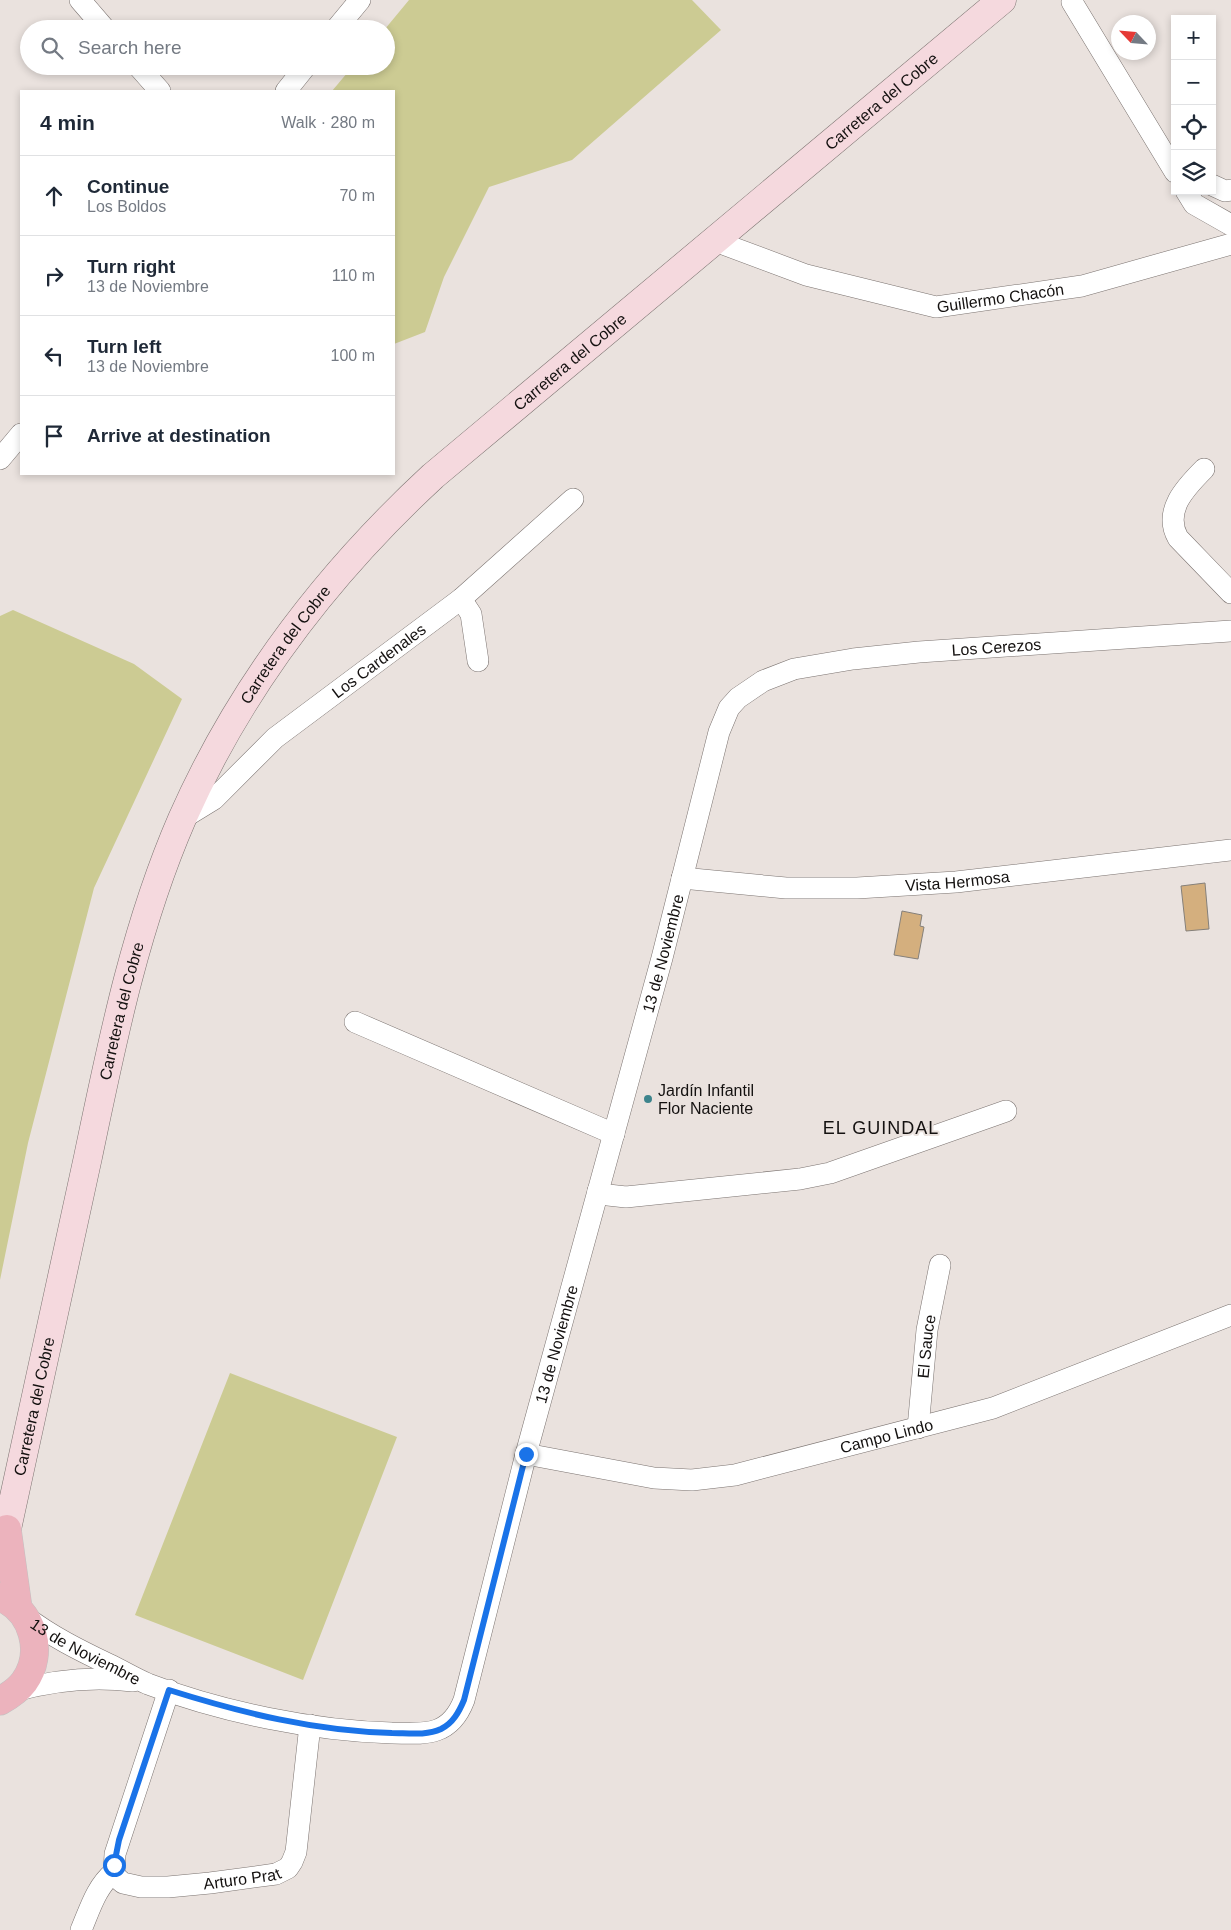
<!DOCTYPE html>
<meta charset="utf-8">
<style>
body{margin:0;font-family:Helvetica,sans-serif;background:#f6f6f7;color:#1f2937}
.controls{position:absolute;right:15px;top:15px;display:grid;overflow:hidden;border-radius:0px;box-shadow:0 2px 8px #0003}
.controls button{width:45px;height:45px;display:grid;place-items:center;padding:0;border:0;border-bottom:1px solid #e0e1e3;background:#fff;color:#1f2937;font:25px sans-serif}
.compass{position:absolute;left:1111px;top:15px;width:45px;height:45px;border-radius:50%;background:#fff;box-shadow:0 2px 8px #0003;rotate:296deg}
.stop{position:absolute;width:15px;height:15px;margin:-11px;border:4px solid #1a73e8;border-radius:50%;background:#fff}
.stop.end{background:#1a73e8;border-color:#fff;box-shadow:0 1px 5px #0008}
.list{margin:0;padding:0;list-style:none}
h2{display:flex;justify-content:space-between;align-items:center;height:65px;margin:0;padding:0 20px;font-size:21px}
h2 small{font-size:16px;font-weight:400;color:#747a83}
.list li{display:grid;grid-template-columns:32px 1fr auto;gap:15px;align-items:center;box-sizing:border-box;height:80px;padding:0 20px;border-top:1px solid #e0e1e3}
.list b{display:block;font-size:19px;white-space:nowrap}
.list p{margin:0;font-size:16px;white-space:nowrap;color:#747a83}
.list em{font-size:16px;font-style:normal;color:#747a83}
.icon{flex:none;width:28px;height:28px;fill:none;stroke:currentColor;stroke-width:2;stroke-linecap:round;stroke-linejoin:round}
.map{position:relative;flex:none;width:1231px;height:1930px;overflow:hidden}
.search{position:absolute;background:#fff;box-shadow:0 2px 8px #0003;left:20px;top:20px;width:375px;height:55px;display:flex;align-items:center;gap:12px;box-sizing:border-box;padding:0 18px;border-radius:28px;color:#747a83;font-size:19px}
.panel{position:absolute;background:#fff;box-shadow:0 2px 8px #0003;left:20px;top:90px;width:375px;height:385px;border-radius:0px}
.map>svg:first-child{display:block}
.green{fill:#cccb93}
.building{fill:#d4af7e;stroke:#85807a}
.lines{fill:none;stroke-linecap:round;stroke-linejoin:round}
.street-casing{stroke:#7b7370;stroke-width:22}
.secondary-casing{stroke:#7b7370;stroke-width:29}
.primary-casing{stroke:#c2c1c1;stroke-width:29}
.street{stroke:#fff;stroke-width:21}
.secondary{stroke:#f5d9de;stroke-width:28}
.primary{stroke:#ecb3bd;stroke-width:28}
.route{stroke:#1a73e8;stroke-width:6}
.poi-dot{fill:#3d848c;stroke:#eae2de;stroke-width:2}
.labels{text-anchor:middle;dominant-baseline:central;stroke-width:4;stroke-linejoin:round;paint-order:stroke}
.street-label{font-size:16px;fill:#141110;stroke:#eae2de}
.poi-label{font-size:16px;fill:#141110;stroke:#eae2de;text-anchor:start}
.neighbourhood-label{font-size:18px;letter-spacing:1px;fill:#141110;stroke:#eae2de}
</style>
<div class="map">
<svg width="1231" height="1930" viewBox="0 0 1231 1930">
<rect width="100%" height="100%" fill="#eae2de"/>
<path class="green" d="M409,0H692L721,30L572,160L489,187L444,277L425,332L394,344V91H332L353,66H386L385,29Z
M13,610L134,664L182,699L94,888L28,1143L0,1280V616Z
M230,1373L397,1437L303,1680L135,1615Z"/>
<path class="building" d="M1205,883L1209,929L1186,931L1181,886Z
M902,911L922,915L920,926L924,927L918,959L894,955Z"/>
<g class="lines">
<g class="street-casing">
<g id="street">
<path d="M80,0L105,29"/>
<path d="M1073,0L1072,2L1175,172"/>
<path d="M336,29L360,0"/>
<path d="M138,66L160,91"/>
<path d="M286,91L306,66"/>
<path d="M1212,185L1225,191L1231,190"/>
<path d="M1186,191L1194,204L1231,225"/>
<path id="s1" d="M715,241L806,275L936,307L1082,286L1231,244"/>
<path d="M0,459L21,434"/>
<path d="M1204,469C1185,488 1163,511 1178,538L1231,593"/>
<path d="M461,599L471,614L478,661"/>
<path id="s2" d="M183,818L214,799L275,738L461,599L573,499"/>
<path id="s3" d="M682,878L786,888H857L956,882L1231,850"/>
<path d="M355,1022L614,1134"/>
<path d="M598,1191L608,1195L626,1197L800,1179L830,1173L1006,1111"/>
<path id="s4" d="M918,1428L927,1330L940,1265"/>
<path id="s5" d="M526,1454L654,1478L692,1480L735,1475L993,1408L1231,1315"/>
<path id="s6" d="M26,1617C51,1636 79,1650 108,1664C121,1670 134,1678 148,1684C221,1712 314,1731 392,1733C407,1733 423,1735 437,1730C451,1725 459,1713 464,1700L526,1454L662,958L719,732L729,708L738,698L763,681L794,669L853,659L919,652L1231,631"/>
<path id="s7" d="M169,1690L115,1854L114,1872L117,1878L123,1883L141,1887H168L210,1883L276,1874L288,1868L292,1862L296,1852L310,1725"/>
<path d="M15,1691C54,1680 92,1676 133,1681"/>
<path d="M81,1930C90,1909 96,1887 114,1872"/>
</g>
</g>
<g class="secondary-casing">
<g id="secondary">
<path id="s8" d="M2,1552C31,1420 59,1289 88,1157C112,1042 135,927 182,819C240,688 327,574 433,476L1002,0"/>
</g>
</g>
<g class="primary-casing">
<path id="primary" d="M7,1529L18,1608
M0,1597C33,1610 45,1653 24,1682C18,1690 9,1696 0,1701"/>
</g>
<use href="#street" class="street"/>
<use href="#secondary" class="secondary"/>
<use href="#primary" class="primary"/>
</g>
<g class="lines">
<path class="route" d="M114,1865L119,1840L169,1690C242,1713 315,1731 392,1733C407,1733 426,1736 441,1729C453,1723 459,1712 464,1700L526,1454"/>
</g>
<circle class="poi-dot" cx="648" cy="1099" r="5"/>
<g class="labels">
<g class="street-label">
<text stroke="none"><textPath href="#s8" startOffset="1768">Carretera del Cobre</textPath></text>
<text stroke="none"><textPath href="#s1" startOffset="296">Guillermo Chacón</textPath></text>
<text stroke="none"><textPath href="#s8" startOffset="1362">Carretera del Cobre</textPath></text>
<text stroke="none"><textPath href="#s8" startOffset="959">Carretera del Cobre</textPath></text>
<text stroke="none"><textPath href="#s6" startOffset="1784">Los Cerezos</textPath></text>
<text stroke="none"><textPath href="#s2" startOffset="252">Los Cardenales</textPath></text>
<text stroke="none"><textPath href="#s3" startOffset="276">Vista Hermosa</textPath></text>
<text stroke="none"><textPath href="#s6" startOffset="1249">13 de Noviembre</textPath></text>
<text stroke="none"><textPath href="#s8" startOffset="554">Carretera del Cobre</textPath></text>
<text stroke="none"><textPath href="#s6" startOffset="844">13 de Noviembre</textPath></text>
<text stroke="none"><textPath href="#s4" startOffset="82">El Sauce</textPath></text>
<text stroke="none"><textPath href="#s8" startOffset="149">Carretera del Cobre</textPath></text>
<text stroke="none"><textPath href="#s5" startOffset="368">Campo Lindo</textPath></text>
<text stroke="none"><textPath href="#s6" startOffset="69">13 de Noviembre</textPath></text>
<text stroke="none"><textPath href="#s7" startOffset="325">Arturo Prat</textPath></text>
</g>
<g class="poi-label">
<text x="658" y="1090">Jardín Infantil<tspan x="658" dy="18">Flor Naciente</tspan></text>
</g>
<g class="neighbourhood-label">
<text x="881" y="1128">EL GUINDAL</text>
</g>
</g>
</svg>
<div class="controls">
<button>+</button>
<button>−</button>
<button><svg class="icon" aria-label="locate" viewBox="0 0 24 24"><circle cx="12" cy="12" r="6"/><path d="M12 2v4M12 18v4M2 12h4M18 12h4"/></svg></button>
<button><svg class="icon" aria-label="layers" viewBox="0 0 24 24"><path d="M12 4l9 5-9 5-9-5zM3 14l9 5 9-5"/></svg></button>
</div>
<svg class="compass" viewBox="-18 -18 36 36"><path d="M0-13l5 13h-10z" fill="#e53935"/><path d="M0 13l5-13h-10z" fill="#747a83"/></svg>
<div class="stop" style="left:114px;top:1865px"></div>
<div class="stop end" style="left:526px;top:1454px"></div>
<div class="search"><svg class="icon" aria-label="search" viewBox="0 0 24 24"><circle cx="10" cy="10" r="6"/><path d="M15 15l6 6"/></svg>Search here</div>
<section class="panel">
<h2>4 min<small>Walk · 280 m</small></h2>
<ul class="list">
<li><svg class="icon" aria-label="ahead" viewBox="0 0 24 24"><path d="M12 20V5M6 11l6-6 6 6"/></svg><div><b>Continue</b><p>Los Boldos</p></div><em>70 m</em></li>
<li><svg class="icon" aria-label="right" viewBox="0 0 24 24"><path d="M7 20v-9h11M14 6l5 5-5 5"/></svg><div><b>Turn right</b><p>13 de Noviembre</p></div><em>110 m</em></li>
<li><svg class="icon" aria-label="left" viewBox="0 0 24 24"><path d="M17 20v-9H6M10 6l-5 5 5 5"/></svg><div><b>Turn left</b><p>13 de Noviembre</p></div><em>100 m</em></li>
<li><svg class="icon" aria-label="arrive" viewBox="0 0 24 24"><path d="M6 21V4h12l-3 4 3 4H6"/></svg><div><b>Arrive at destination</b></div></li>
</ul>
</section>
</div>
